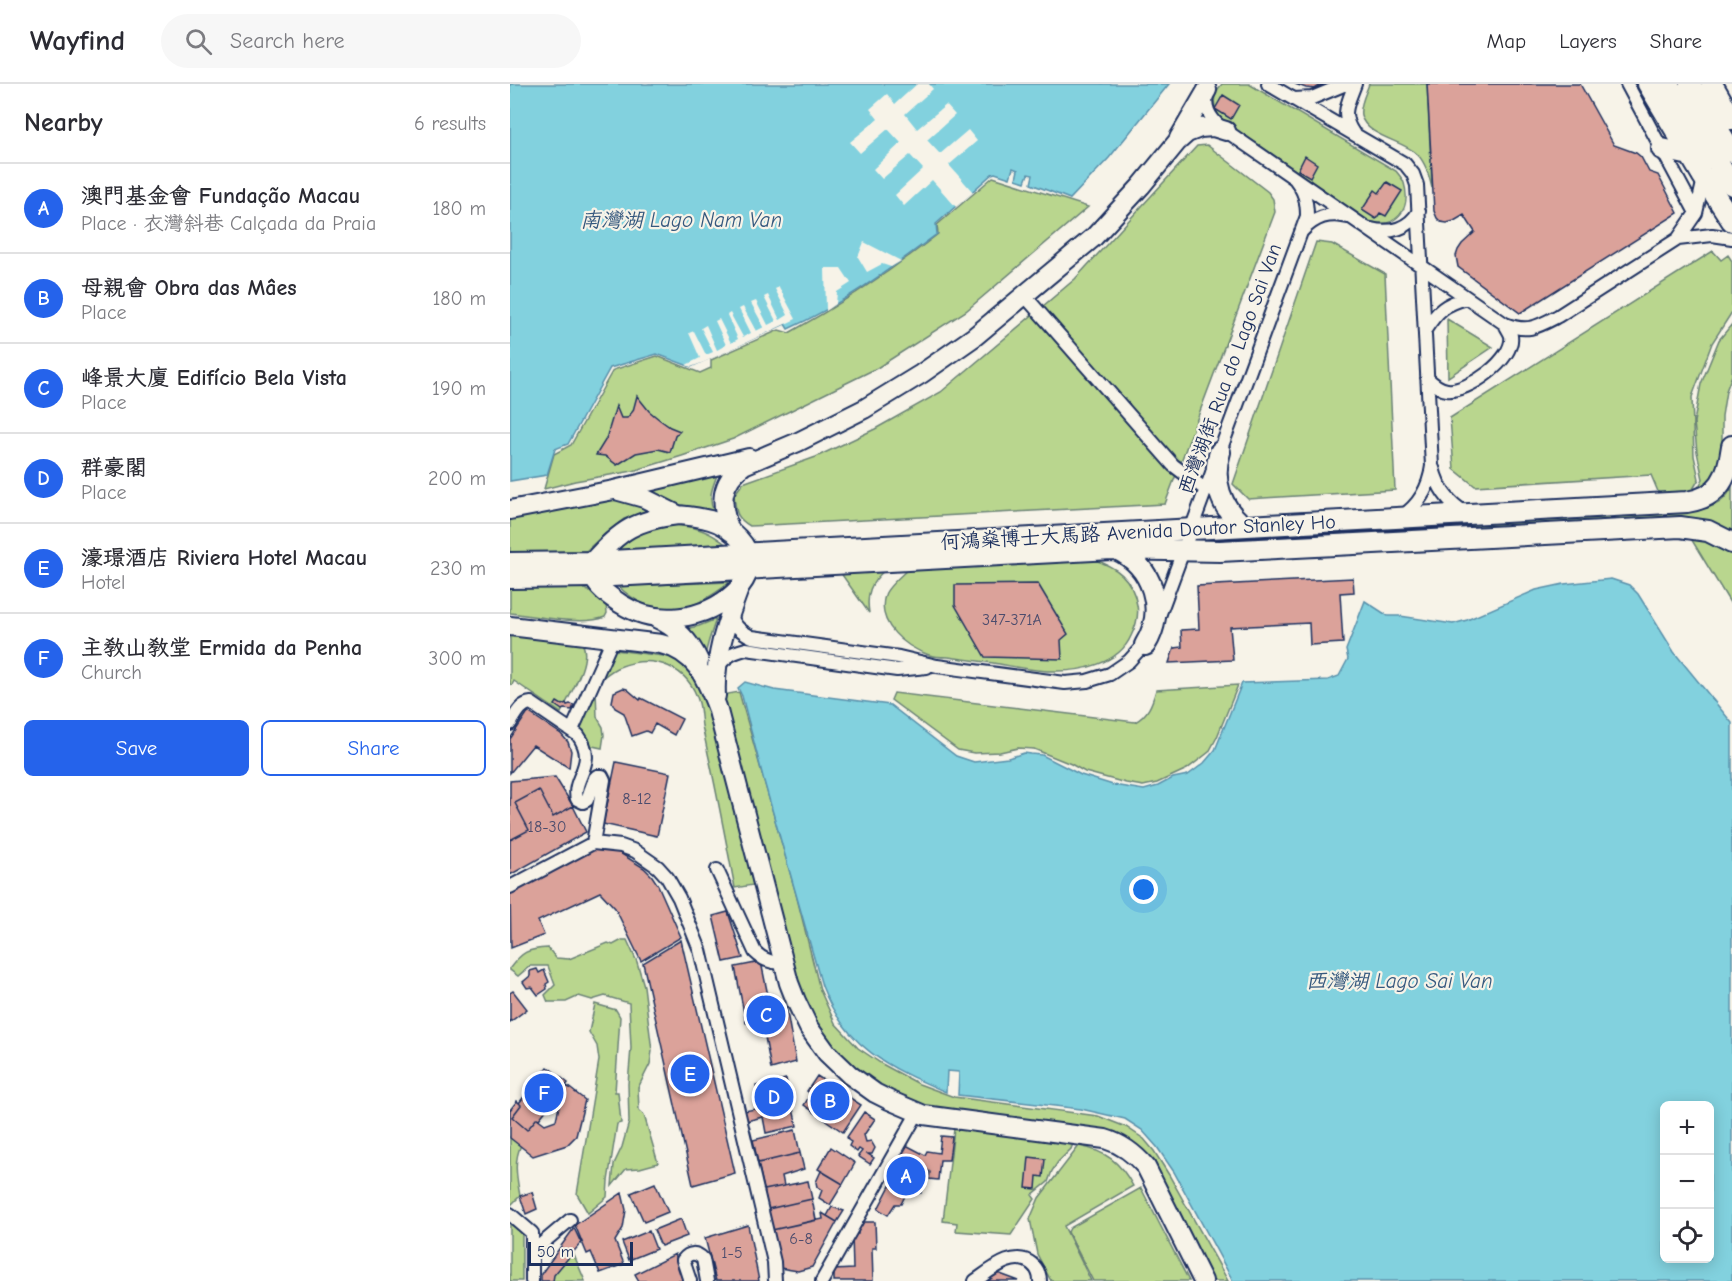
<!DOCTYPE html>
<meta charset="utf-8">
<style>
body{margin:0;font-family:"Comic Neue","LXGW WenKai TC",sans-serif;background:#f7f7f7;color:#2b2b33}
.controls{position:absolute;right:18px;bottom:18px;display:grid;overflow:hidden;border-radius:9px;box-shadow:0 3px 15px #0003}
.controls button{width:54px;height:54px;display:grid;place-items:center;padding:0;border:0;border-bottom:2px solid #e1e1e2;background:#fff;color:#2b2b33;font:30px sans-serif}
.scale{position:absolute;left:18px;bottom:15px;width:105px;box-sizing:border-box;padding-left:6px;border:3px solid #1b2f5e;border-top:0;font-size:16px;line-height:21px;white-space:nowrap;color:#1b2f5e;-webkit-text-stroke:4px #f7f3e8;paint-order:stroke}
.you{position:absolute;left:634px;top:806px;width:21px;height:21px;margin:-15px;border:4px solid #fff;border-radius:50%;background:#1a73e8;box-shadow:0 0 0 9px #1a73e833}
.badge{display:grid;place-items:center;width:39px;height:39px;border-radius:50%;background:#2563eb;color:#fff;font-size:20px;font-weight:700}
.pin{position:absolute;translate:-50% -50%;border:3px solid #fff;box-shadow:0 2px 6px #0006}
.list{margin:0;padding:0;list-style:none}
h2{display:flex;justify-content:space-between;align-items:center;height:78px;margin:0;padding:0 24px;font-size:26px}
h2 small{font-size:20px;font-weight:400;color:#7c7c81}
.list li{display:grid;grid-template-columns:39px 1fr auto;gap:18px;align-items:center;box-sizing:border-box;height:90px;padding:0 24px;border-top:2px solid #e1e1e2}
.list b{display:block;font-size:22px;white-space:nowrap}
.list p{margin:0;font-size:20px;white-space:nowrap;color:#7c7c81}
.list em{font-size:20px;font-style:normal;color:#7c7c81}
.actions{display:flex;gap:12px;padding:18px 24px}
.actions a{flex:1;padding:14px 0;border:2px solid #2563eb;border-radius:9px;text-align:center;font-size:21px;color:#2563eb}
.actions .main{background:#2563eb;color:#fff}
.icon{flex:none;width:33px;height:33px;fill:none;stroke:currentColor;stroke-width:2;stroke-linecap:round;stroke-linejoin:round}
.map{position:relative;flex:none;width:1222px;height:1197px;overflow:hidden}
header{display:flex;align-items:center;gap:36px;box-sizing:border-box;height:84px;padding:0 30px;background:#fff;border-bottom:2px solid #e1e1e2}
header strong{font-size:28px}
nav{display:flex;gap:33px;margin-inline-start:auto;font-size:21px}
.search{width:420px;height:54px;background:#f7f7f7;display:flex;align-items:center;gap:15px;box-sizing:border-box;padding:0 21px;border-radius:33px;color:#7c7c81;font-size:22px}
main{display:flex}
aside{flex:1;background:#fff}
.map>svg:first-child{display:block}
.green{fill:#b9d68e;stroke:#6a8276;stroke-width:1.5}
.water{fill:#82d1de;stroke:#5990ab;stroke-width:1.5;fill-rule:evenodd}
.pier{fill:#f7f3e8}
.building{fill:#dba29a;stroke:#1b2f5e;stroke-width:1.5}
.lines{fill:none;stroke-linecap:round;stroke-linejoin:round}
.street-casing{stroke:#1b2f5e;stroke-width:16}
.secondary-casing{stroke:#1b2f5e;stroke-width:22}
.primary-casing{stroke:#1b2f5e;stroke-width:24}
.street{stroke:#f7f3e8;stroke-width:12}
.secondary{stroke:#f7f3e8;stroke-width:18}
.primary{stroke:#f7f3e8;stroke-width:20}
.labels{text-anchor:middle;dominant-baseline:central;stroke-width:4.5;stroke-linejoin:round;paint-order:stroke}
.number-label{font-size:16px;fill:#4b4c6d}
.street-label{font-size:20px;fill:#1b2f5e;stroke:#f7f3e8}
.water-label{font-size:21px;font-style:italic;fill:#35587e;stroke:#f7f3e8}
</style>
<header>
<strong>Wayfind</strong>
<div class="search"><svg class="icon" aria-label="search" viewBox="0 0 24 24"><circle cx="10" cy="10" r="6"/><path d="M15 15l6 6"/></svg>Search here</div>
<nav><a>Map</a><a>Layers</a><a>Share</a></nav>
</header>
<main>
<aside>
<h2>Nearby<small>6 results</small></h2>
<ul class="list">
<li><span class="badge">A</span><div><b>澳門基金會 Fundação Macau</b><p>Place · 衣灣斜巷 Calçada da Praia</p></div><em>180 m</em></li>
<li><span class="badge">B</span><div><b>母親會 Obra das Mâes</b><p>Place</p></div><em>180 m</em></li>
<li><span class="badge">C</span><div><b>峰景大廈 Edifício Bela Vista</b><p>Place</p></div><em>190 m</em></li>
<li><span class="badge">D</span><div><b>群豪閣</b><p>Place</p></div><em>200 m</em></li>
<li><span class="badge">E</span><div><b>濠璟酒店 Riviera Hotel Macau</b><p>Hotel</p></div><em>230 m</em></li>
<li><span class="badge">F</span><div><b>主教山教堂 Ermida da Penha</b><p>Church</p></div><em>300 m</em></li>
</ul>
<div class="actions"><a class="main">Save</a><a>Share</a></div>
</aside>
<div class="map">
<svg width="1222" height="1197" viewBox="0 0 1222 1197">
<rect width="100%" height="100%" fill="#f7f3e8"/>
<filter id="ink" filterUnits="userSpaceOnUse"><feTurbulence type="fractalNoise" baseFrequency=".0167" numOctaves="2"/><feDisplacementMap in="SourceGraphic" scale="12" xChannelSelector="R" yChannelSelector="G"/><feConvolveMatrix kernelMatrix="1 2 1 2 8 2 1 2 1" color-interpolation-filters="sRGB"/></filter>
<g filter="url(#ink)">
<path class="green" d="M712,0H739L886,87C889,91 893,95 894,99C902,125 886,146 859,137L711,35C702,23 702,11 712,0Z
M859,0H917L922,104C919,92 916,79 907,70C893,56 856,53 851,31C849,22 856,9 859,0Z
M697,61L758,108L763,115L765,128L655,420L240,442C225,433 226,427 224,411L233,399L306,373L365,345L431,308L565,195L687,62Z
M483,93L578,123L456,227L367,284L223,355L172,372L123,387L65,397L34,405L44,370L61,361L103,286L147,272L190,289L201,284V276L269,246L279,249C332,220 381,187 428,150L427,141Z
M806,158L822,160L875,190L885,406L738,415L723,400Z
M1203,167L1211,176L1218,171L1222,177V228L1202,259L1182,313L1184,372L1189,395L1177,415L1152,417L1141,391L965,402L944,385L940,334Z
M937,235L983,263L938,293Z
M1222,240V291L1216,307L1212,332V375L1201,400L1184,411L1193,395L1187,368L1184,338L1191,300L1209,256Z
M209,386C203,403 197,411 204,429L147,415L134,407Z
M1222,404V447L1208,441L687,459L692,452L1179,426C1201,424 1210,423 1222,404Z
M99,415L116,417L140,427L114,435L91,453L76,467L50,471L0,470V434Z
M159,441C185,442 199,446 219,463L106,469C120,450 136,443 159,441Z
M1180,453L1216,464L1222,469V522Z
M582,475C607,483 622,494 627,521C629,531 626,542 621,552C609,580 570,588 542,587C523,587 502,582 483,579C468,577 453,575 438,573C432,573 425,573 419,571C395,563 366,540 375,511C377,503 392,491 399,484Z
M375,486C360,499 356,510 359,529L330,488Z
M220,498C182,529 146,538 108,502Z
M0,500H65L90,513L96,521L97,529L95,533C74,542 25,532 0,529Z
M206,535L199,556L195,571L174,545L189,542Z
M0,550L72,559C83,576 58,613 51,629L4,597L2,601L0,600Z
M105,566L162,573L174,581L195,608L217,682L243,801L225,804C217,762 209,720 200,678C197,666 195,654 192,642C191,635 191,627 189,619C179,583 144,569 109,583C101,586 94,593 87,598L99,570Z
M728,601L707,653L699,668L677,685L647,699L633,702L616,699L575,688L561,680L524,665L508,664L490,668L464,669L448,666L381,616L384,609L625,638C638,631 642,620 646,606Z
M86,607L87,633L93,643L94,651L92,664L82,662L78,681L79,655L73,649L69,639Z
M229,608L286,810L310,906L325,939L348,964L372,980L409,1000L444,1013L588,1032L616,1043L634,1055L644,1067L659,1091L718,1197H694L625,1068L407,1027L317,968L280,895L207,612Z
M112,856H117L127,878L134,902L142,967L140,980L128,1004L129,1026L134,1031L148,1079L130,1084L116,1085L102,1102L104,1080L112,1063L119,1038L118,1000L121,964L119,919L95,912L82,916L69,912L56,918H38L35,911L45,901L38,882H20L8,892L0,886V884C12,868 17,865 38,864L46,874L59,875L98,859L103,861Z
M85,920L106,926L110,933L105,1008H108L111,1039L107,1040L98,1097L97,1113L78,1129L67,1110L89,976L87,962L79,948Z
M444,1045L564,1057L561,1065L548,1078L542,1087L538,1098L522,1111L525,1115L501,1151L446,1147L447,1139L433,1137Z
M0,1053L11,1061C3,1078 7,1095 10,1112L0,1122Z
M569,1062C596,1067 610,1078 623,1102L554,1142L581,1197H541L527,1170L520,1135L529,1114Z
M631,1104L679,1197H583L558,1148L560,1144Z
M0,1135L12,1148V1197H0Z
M61,1164L75,1197H37Z"/>
<path class="water" d="M0,0H659L599,74L560,115L521,100L523,91L518,90L515,98L506,95L508,86L503,84L500,94L485,89L482,90L426,140L427,150C380,185 332,221 278,245L275,240L181,283L147,270L100,284L58,360L45,365L37,391L0,397Z
M1101,495L1119,501L1128,510L1164,568L1222,639V1197H723L664,1088L647,1063L632,1046L615,1035L571,1025L448,1011L449,988L437,987L436,1008C378,983 336,964 312,902L254,697L232,612L228,604L235,598L264,606L380,621L446,672L464,678L498,674L514,669L521,670L532,671L571,691L603,701L634,706L648,702L663,694L678,691L694,679L705,666L732,599L818,596L829,592L838,575L836,566L855,517L878,532H890L943,540L957,536L1026,506L1054,500ZM1154,1022H1200V1174H1154Z"/>
<path class="pier" d="M407,0H419L423,5L395,30L407,45L436,21L445,31L417,56L430,70L458,46L467,57L439,81L463,108L446,123L422,96L394,122L385,111L413,85L400,71L372,95L363,85L391,59L378,45L350,69L340,58L368,35L360,25L377,10L385,20Z
M354,158L391,177L381,183L372,180L357,188L348,173Z
M315,184H331L341,199L327,208L326,220L316,227Z
M269,203L286,235L194,278L181,283L176,281L190,274L179,249L184,247L196,271L203,268L191,244L196,241L207,266L216,261L205,237L209,235L221,259L228,255L217,231L220,229L233,253L241,249L229,225L233,223L246,247L254,243L241,219L246,217L258,241L266,237L254,213L258,211L270,236L278,231L265,205Z"/>
<path class="building" d="M785,0H813L805,5L796,4Z
M917,0H1070L1104,61L1126,69L1131,73L1139,88L1148,91L1168,129L1010,229L948,183L946,172L948,166L952,160L965,148L954,131L944,137L937,139L931,138L927,134L924,127Z
M713,11L729,21L721,35L705,25Z
M795,72L807,80L800,93L788,86Z
M877,98L892,107L876,132L870,129L866,135L852,126L865,106L869,109Z
M127,312L139,327L150,336L160,343L170,347L165,352L160,368L148,365L126,369L107,381L95,372L86,371L96,355L106,322L111,334H117L123,327Z
M843,494L844,508L830,509L833,559L800,561L799,539L720,543L723,576L659,579L664,564L672,563L671,546L689,545L687,502Z
M528,500L558,550L551,556L552,575L475,573L445,521V501Z
M113,604L117,605L130,616L131,614L172,635L164,651L145,640L140,649L136,647L122,652L114,629L105,624L102,618L104,608Z
M47,618L52,621L56,619L57,621L60,620L64,621L62,626L54,625L52,626L45,621Z
M18,628L51,650L58,658L61,667L59,684L23,661L0,689V655Z
M106,678L160,689L147,752L93,740Z
M45,693L63,722L76,748L0,791V697Z
M29,706L43,733L63,722L76,748L0,791V756L19,746L5,719Z
M86,763L103,765L110,769L134,784L142,792L148,801L171,853L131,877L105,824L90,808L28,837L34,851L1,864L0,807Z
M218,828L233,874L214,878L203,832Z
M171,856L225,1089L183,1101L133,879Z
M251,878L261,926L276,923L286,978L261,985L252,937L236,939L225,883Z
M27,885L29,889L34,886L39,898L36,900L37,905L28,911L22,903L17,904L13,898L20,892V887Z
M3,907L17,925L0,938V909Z
M38,983L58,999L29,1035L27,1034L17,1046L2,1033L11,1021L9,1019Z
M307,992L351,1021L333,1048L294,1021L301,1010L297,1007Z
M276,995L287,1042L256,1049L253,1033L236,1037L234,1027L251,1024L246,1002Z
M57,1002L75,1016L66,1052L57,1061L23,1072L0,1054V1026L7,1017L11,1021L2,1033L17,1046L27,1034L35,1040L46,1036L52,1009Z
M354,1028L365,1035L354,1051L356,1058L361,1057L365,1064L362,1070H358L364,1074L360,1080L348,1072L352,1067L349,1065L347,1068L339,1062L341,1058L338,1056L337,1053Z
M285,1046L290,1069L248,1079L243,1056Z
M431,1052L442,1053L439,1076H430L428,1096L419,1095L420,1088L416,1085L409,1096L412,1101L411,1109L397,1108L391,1120H385L378,1131L368,1125L380,1102L389,1105L394,1099L375,1090L396,1061L415,1071L417,1067L429,1069Z
M321,1063L345,1079L333,1100L308,1085Z
M290,1069L294,1085L272,1092L274,1102L254,1106L248,1079Z
M519,1073L535,1075L533,1093L527,1092L526,1105L516,1104Z
M311,1087L333,1100L320,1121L309,1114L312,1106L307,1103L306,1098Z
M298,1097L302,1115L258,1125L254,1106Z
M145,1099L158,1128L134,1138L121,1109Z
M22,1108L27,1125L16,1130L10,1112Z
M112,1109L116,1126L113,1144L105,1157L114,1180L90,1189L81,1168L77,1170L65,1141Z
M302,1115L306,1136L262,1146L258,1125Z
M322,1123L334,1127L327,1138L317,1132Z
M312,1129L327,1138L302,1183L288,1187L270,1184L262,1146L313,1135Z
M171,1135L177,1152L151,1162L144,1146Z
M348,1138H365L366,1164H362L363,1197H324V1186L343,1185L342,1150H348Z
M238,1141L249,1197H206L195,1154Z
M64,1144L71,1159L44,1191L43,1197H31V1190Z
M139,1147L146,1165L119,1176L112,1158Z
M165,1170L175,1197H129L125,1190Z
M482,1187L509,1197H478Z"/>
<g class="lines">
<g class="street-casing">
<path id="street" d="M758,0L895,80L903,90L907,101L922,382C919,404 909,421 891,433
M1117,0L1186,129
M697,9C694,23 699,32 709,42L995,240C1018,249 1027,243 1048,232L1168,155L1186,129L1193,99L1192,92
M784,15L802,14L836,0
M843,49C830,30 838,19 845,0
M861,145C880,150 899,145 909,127
M792,147C805,133 819,128 838,133
M1168,155L1202,151L1222,154
M515,212L663,381L696,406
M915,246C928,226 935,220 957,214
M917,294C923,300 929,305 937,306C957,309 1005,275 1001,252C1000,248 996,243 995,240
M923,384C928,404 938,419 956,429
M220,529C224,542 230,547 242,553L389,573L427,582L555,599L577,597L600,590L619,577L638,556
M649,532L797,132C797,116 794,107 785,95
M208,583C215,572 224,568 236,565L387,586L417,583
M0,640C6,631 10,620 21,619L68,651C89,680 61,693 67,715L73,718L77,716L85,694L87,692H92L94,696L83,759
M62,646L103,554
M207,786L245,868C253,876 262,880 274,878
M0,803L83,759L111,762L125,767L148,783L157,793L169,814L190,866L264,1178L265,1197
M0,1130L22,1149V1197
M22,1168L60,1136
M180,1197L173,1176C179,1168 186,1168 193,1175L197,1197
M312,1197L408,1028
M465,1197C480,1187 504,1165 522,1180C528,1185 530,1190 530,1197"/>
</g>
<g class="secondary-casing">
<path id="secondary" d="M669,54L697,6
M109,407L134,414L168,431
M0,426L104,406L239,374
M168,431C178,432 189,433 200,436C218,441 245,463 239,485C237,493 231,502 225,508C195,536 147,543 111,520C102,514 85,503 83,491C82,487 82,482 82,478C110,446 126,436 168,431Z
M220,447C210,420 209,399 234,381L288,358L354,325L411,290L464,253L584,153L631,102L667,58L677,49L690,44L703,43L716,47
M146,534C166,543 180,557 189,577
M0,542L151,560C185,568 195,592 207,623L279,899L286,917L299,944L317,969L340,991L365,1009L379,1016L414,1031L595,1055C612,1060 624,1069 636,1083L693,1197
M206,612C204,573 216,540 229,505"/>
</g>
<g class="primary-casing">
<path id="primary" d="M1138,0L1192,91L1222,137
M1158,0L1222,101
M1180,0L1222,68
M1202,0L1222,35
M1152,65L1180,71
M710,368C701,396 711,425 734,442
M606,465C643,482 657,526 635,561
M0,479L82,478L1177,418C1210,413 1218,392 1222,362
M0,494L83,493L602,465L710,467L1170,443L1198,447L1222,459"/>
</g>
<use href="#street" class="street"/>
<use href="#secondary" class="secondary"/>
<use href="#primary" class="primary"/>
</g>
</g>
<g class="labels">
<g class="number-label">
<text x="502" y="536">347-371A</text>
<text x="127" y="715">8-12</text>
<text x="37" y="743">18-30</text>
<text x="291" y="1155">6-8</text>
<text x="222" y="1169">1-5</text>
</g>
<g class="street-label">
<text transform="translate(720 285) rotate(-70)">西灣湖街 Rua do Lago Sai Van</text>
<text transform="translate(628 448) rotate(-3)">何鴻燊博士大馬路 Avenida Doutor Stanley Ho</text>
</g>
<g class="water-label">
<text x="171" y="136">南灣湖 Lago Nam Van</text>
<text x="889" y="897">西灣湖 Lago Sai Van</text>
</g>
</g>
</svg>
<div class="controls">
<button>+</button>
<button>−</button>
<button><svg class="icon" aria-label="locate" viewBox="0 0 24 24"><circle cx="12" cy="12" r="6"/><path d="M12 2v4M12 18v4M2 12h4M18 12h4"/></svg></button>
</div>
<div class="scale">50 m</div>
<div class="you"></div>
<div class="pin badge" style="left:396px;top:1092px">A</div>
<div class="pin badge" style="left:320px;top:1017px">B</div>
<div class="pin badge" style="left:256px;top:931px">C</div>
<div class="pin badge" style="left:264px;top:1013px">D</div>
<div class="pin badge" style="left:180px;top:990px">E</div>
<div class="pin badge" style="left:34px;top:1009px">F</div>
</div>
</main>
